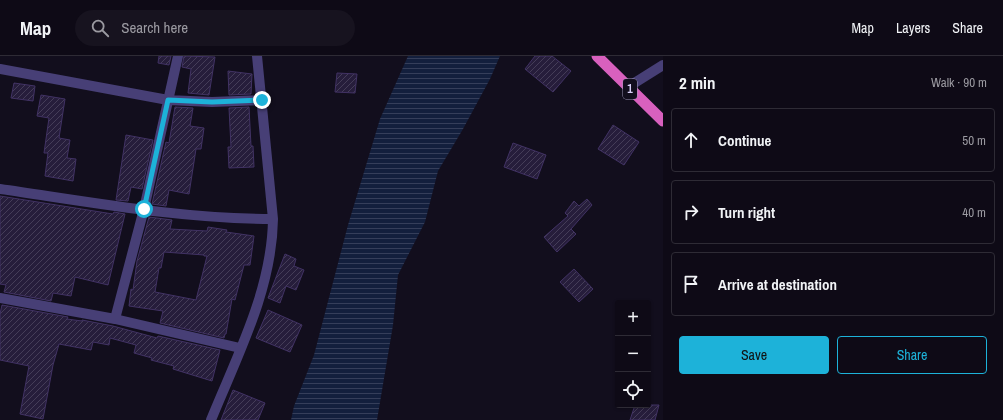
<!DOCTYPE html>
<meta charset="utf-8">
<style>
body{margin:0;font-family:"Archivo Narrow",sans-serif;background:#17131f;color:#f1f3f6}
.controls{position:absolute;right:12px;bottom:12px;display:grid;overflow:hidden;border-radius:4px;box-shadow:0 1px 3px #0004}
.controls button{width:36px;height:36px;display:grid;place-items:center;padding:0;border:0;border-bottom:1px solid #2e2b35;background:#0e0a16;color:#f1f3f6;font:20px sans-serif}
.stop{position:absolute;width:12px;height:12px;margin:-9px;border:3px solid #1db2d9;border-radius:50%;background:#fff}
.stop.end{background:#1db2d9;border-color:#fff;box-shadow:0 1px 4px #0008}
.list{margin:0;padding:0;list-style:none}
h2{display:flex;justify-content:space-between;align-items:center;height:52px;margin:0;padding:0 16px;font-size:17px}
h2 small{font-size:13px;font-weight:400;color:#9b9aa1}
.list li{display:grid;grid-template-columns:26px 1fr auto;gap:12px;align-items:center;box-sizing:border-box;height:64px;margin:0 8px 8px;padding:0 8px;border:1px solid #2e2b35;border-radius:4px}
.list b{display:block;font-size:15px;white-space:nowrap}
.list em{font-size:13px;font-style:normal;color:#9b9aa1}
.actions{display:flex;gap:8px;padding:12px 16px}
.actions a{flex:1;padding:9px 0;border:1px solid #1db2d9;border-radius:4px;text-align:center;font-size:14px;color:#1db2d9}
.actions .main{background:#1db2d9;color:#111}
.icon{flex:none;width:22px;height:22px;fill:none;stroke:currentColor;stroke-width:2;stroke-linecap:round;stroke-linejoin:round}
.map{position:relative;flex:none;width:663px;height:364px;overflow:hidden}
header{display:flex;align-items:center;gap:24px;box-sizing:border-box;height:56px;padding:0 20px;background:#0e0a16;border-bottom:1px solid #2e2b35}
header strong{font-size:19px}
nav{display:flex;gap:22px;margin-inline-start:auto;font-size:14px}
.search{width:280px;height:36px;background:#17131f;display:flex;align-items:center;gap:10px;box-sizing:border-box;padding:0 14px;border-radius:22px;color:#9b9aa1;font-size:15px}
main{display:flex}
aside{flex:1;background:#0e0a16}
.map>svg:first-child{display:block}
.water{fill:url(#water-rules)}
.building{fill:url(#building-hatch);stroke:#413264;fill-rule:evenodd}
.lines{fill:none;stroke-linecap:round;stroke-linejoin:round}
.minor{stroke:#473f76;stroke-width:10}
.trunk{stroke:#d860be;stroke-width:11}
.route{stroke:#1db2d9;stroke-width:5}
.labels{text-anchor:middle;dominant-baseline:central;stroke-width:3;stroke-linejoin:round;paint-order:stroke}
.shield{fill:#120e1d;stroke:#9d96b7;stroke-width:1}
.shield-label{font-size:12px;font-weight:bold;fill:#d9d1f9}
</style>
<header>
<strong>Map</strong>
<div class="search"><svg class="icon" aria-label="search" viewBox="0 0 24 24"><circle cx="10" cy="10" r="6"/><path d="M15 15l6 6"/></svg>Search here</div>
<nav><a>Map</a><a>Layers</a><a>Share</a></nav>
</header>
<main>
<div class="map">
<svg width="663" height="364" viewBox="0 0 663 364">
<defs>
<pattern id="water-rules" width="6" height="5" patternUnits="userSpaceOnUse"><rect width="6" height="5" fill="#131f3d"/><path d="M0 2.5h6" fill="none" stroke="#353e5a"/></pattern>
<pattern id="building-hatch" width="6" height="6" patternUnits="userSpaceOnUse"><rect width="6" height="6" fill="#261d3b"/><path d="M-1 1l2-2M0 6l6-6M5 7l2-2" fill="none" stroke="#453d58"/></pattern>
</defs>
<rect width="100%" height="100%" fill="#120e1d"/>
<path class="water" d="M408,0H500L490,23L463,73L438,115L425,166L398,219L393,269L377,364H291L294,350L314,299L348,169L380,63Z"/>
<path class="building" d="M159,0H171L169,9L158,7Z
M184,0L215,1L209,39L188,37L191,13L182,11Z
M535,0H552L571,15L553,36L525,13Z
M228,15L252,18L251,38L229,39Z
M337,17L357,18L355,37L335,36Z
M14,27L35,30L33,45L11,42Z
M41,39L65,43L59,82L70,84L67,102L76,103L73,125L45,120L48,97H44L49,62L37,60Z
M175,51L193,52L190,70L204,72L201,93H196L189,138L169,134L166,150L152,148L166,86L169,87Z
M249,51L251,90H253L254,111L229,112L228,91H231L229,52Z
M613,69L639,86L624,109L598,93Z
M126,79L153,84L142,133L131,131L128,145L116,144Z
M513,87L546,99L537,123L504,111Z
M0,140L113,158L114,156L125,158L108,229L75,221L71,240L53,237L51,245L4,236L6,229L0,228Z
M587,143L592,149L571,173L576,178L557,196L544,181L568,160L565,157L574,145L579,150Z
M149,161L172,164L170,173L207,175L208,171L227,174L226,176L254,180L250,209H244L235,244L232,243L226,278H225L224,282L160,267L163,255L129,250L131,233L133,234L137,205ZM164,196L204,199V200H207L196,244L155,236L159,212H161Z
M285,198L296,203L294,210L304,214L296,234L286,230L280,247L268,242Z
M574,213L593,233L579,246L560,226Z
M2,249L68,261L67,263L82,265V264L113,270L157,282L158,280L220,294L212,325L173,313L174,310L151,304L152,302L134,297L136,289L110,282L109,289L93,286L91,294L59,288L53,309L43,363L20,358L29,310L0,304V258Z
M268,254L302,269L290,296L256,282Z
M233,334L265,347L258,364H221Z
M635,349H659L655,364H630Z"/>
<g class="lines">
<path class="minor" d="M0,13L168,44L212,46L262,44
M628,31L663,9
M0,133C90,146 182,163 273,163
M0,242L115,263L240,292
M115,263L144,153L178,0
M211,364C237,300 272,234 273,163L257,0"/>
<path class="trunk" d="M597,0L663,65"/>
</g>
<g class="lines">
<path class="route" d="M144,153L168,44L212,46L262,44"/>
</g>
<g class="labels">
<rect class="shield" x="623" y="23" width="14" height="20" rx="3"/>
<g class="shield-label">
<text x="630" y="33">1</text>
</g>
</g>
</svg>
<div class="controls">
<button>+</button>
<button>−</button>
<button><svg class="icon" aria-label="locate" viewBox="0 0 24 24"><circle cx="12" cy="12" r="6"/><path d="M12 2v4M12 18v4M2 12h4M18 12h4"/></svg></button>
</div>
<div class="stop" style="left:144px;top:153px"></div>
<div class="stop end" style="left:262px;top:44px"></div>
</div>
<aside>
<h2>2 min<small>Walk · 90 m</small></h2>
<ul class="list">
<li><svg class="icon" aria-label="ahead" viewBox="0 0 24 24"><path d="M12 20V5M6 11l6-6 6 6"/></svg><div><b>Continue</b></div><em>50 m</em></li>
<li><svg class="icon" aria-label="right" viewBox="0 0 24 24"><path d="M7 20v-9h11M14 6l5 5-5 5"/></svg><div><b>Turn right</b></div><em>40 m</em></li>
<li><svg class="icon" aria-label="arrive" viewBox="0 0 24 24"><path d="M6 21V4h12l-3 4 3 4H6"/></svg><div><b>Arrive at destination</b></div></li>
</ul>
<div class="actions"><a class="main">Save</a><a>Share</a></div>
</aside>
</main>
